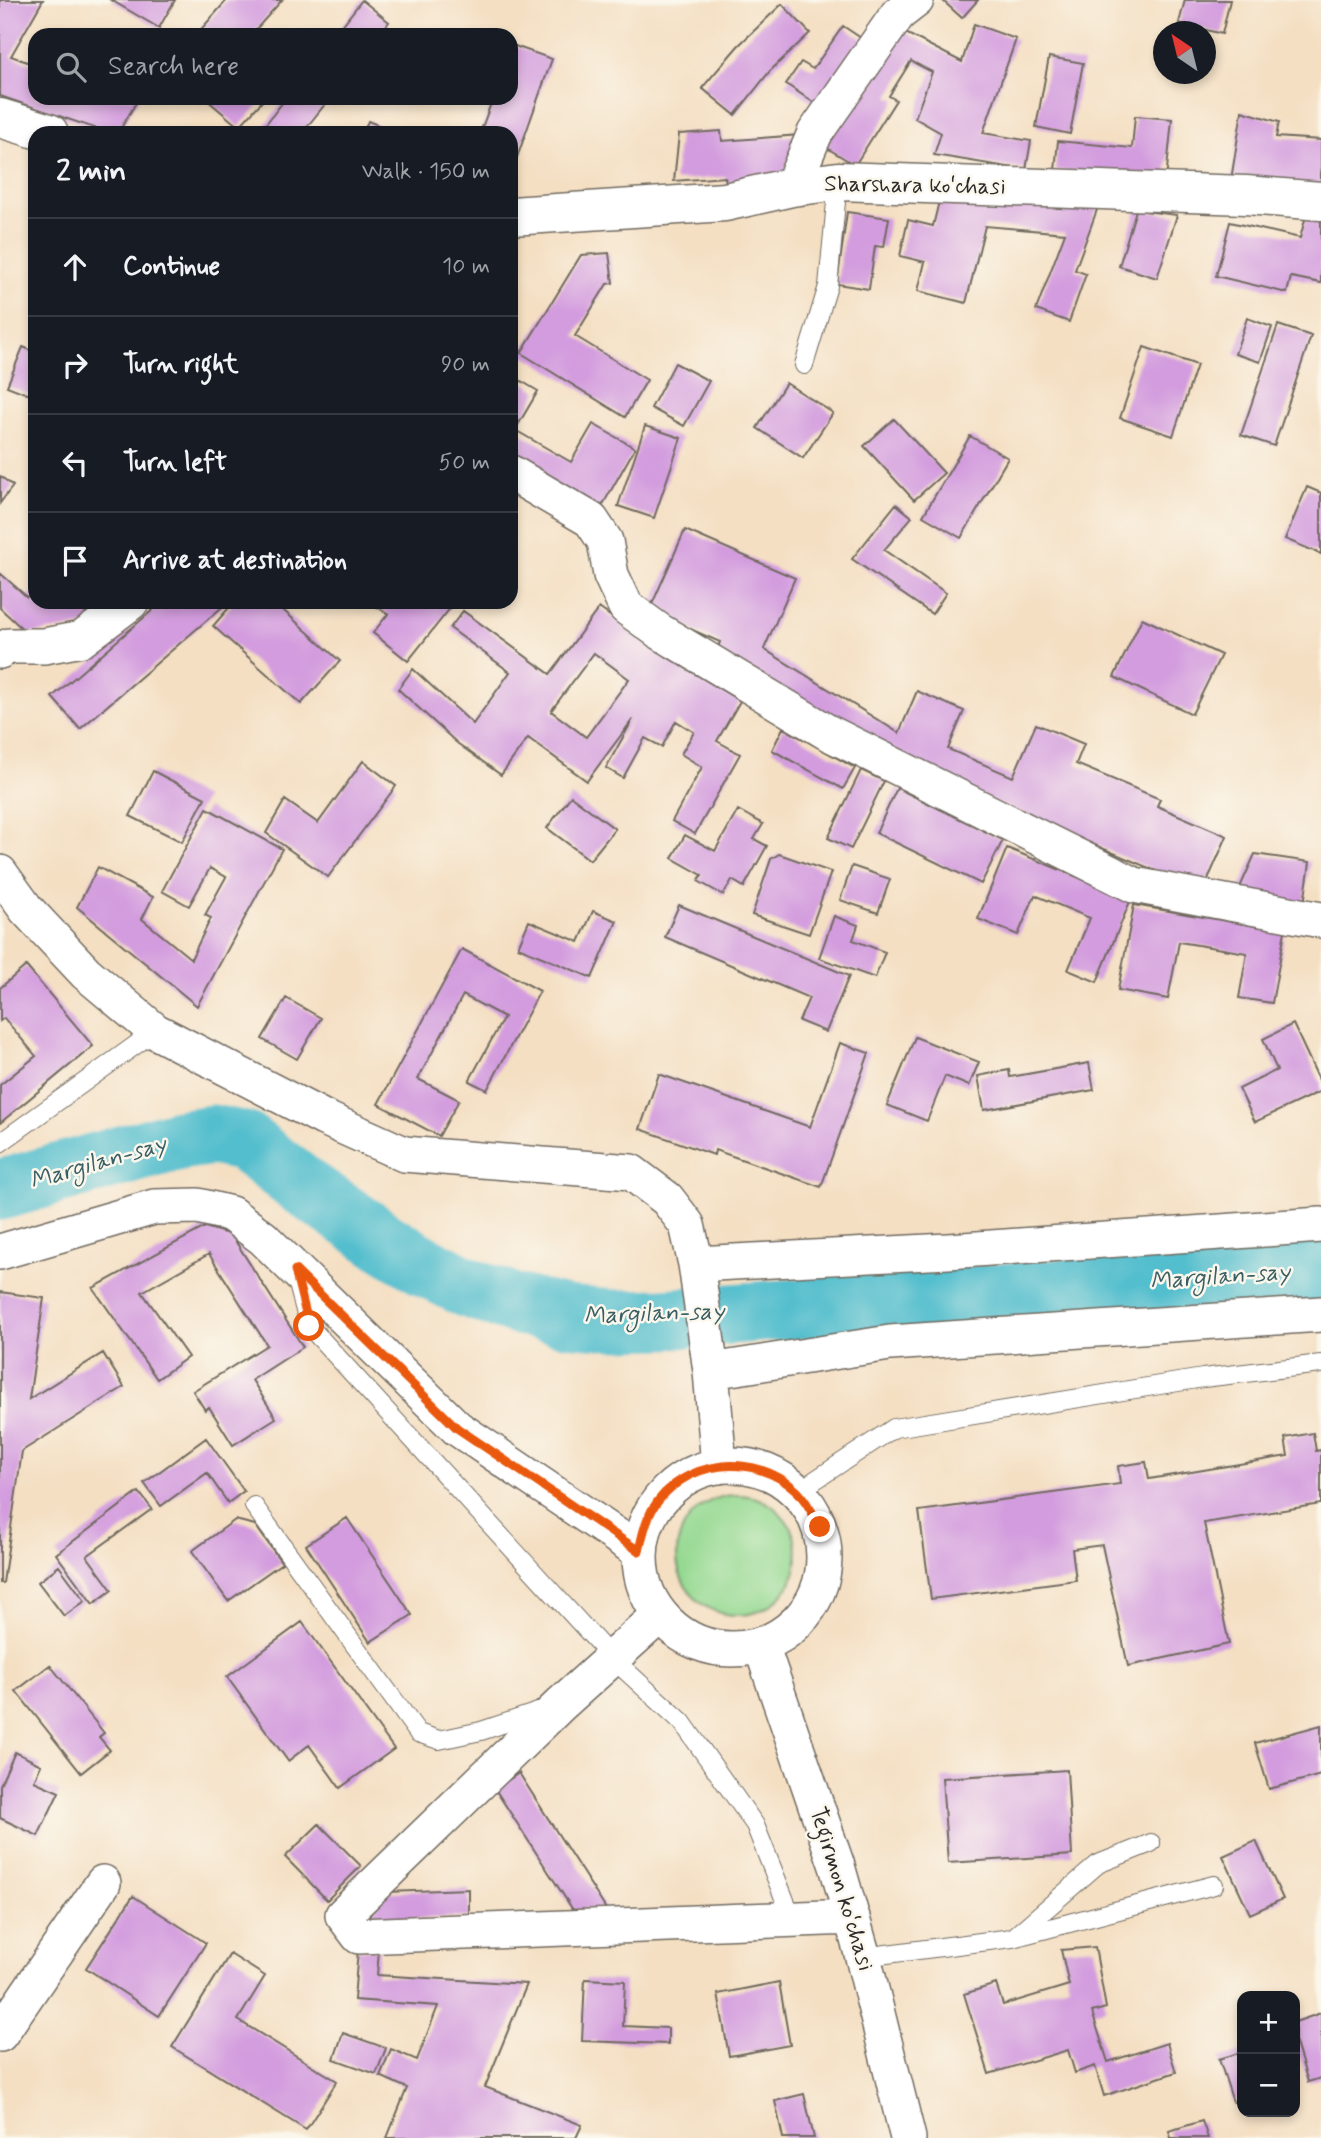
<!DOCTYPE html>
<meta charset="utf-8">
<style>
body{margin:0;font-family:Mynerve,sans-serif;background:#20242c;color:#f1f3f6}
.controls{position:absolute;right:21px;bottom:21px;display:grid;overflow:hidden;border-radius:14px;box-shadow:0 4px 10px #0003}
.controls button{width:63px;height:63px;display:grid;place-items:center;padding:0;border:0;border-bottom:2px solid #363941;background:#171b24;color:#f1f3f6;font:35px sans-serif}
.compass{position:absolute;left:1153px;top:21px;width:63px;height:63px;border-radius:50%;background:#171b24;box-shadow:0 4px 10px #0003;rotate:325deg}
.stop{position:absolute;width:21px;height:21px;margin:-16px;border:5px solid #ea580c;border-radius:50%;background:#fff}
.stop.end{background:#ea580c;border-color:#fff;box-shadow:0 2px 7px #0008}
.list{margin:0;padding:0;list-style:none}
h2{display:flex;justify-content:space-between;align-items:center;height:91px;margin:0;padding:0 28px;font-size:30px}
h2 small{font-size:23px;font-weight:400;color:#9ea1a6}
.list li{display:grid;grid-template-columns:46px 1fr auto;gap:21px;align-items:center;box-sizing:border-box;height:98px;padding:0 28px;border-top:2px solid #363941}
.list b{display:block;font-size:26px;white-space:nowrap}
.list em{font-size:23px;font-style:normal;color:#9ea1a6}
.icon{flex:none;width:38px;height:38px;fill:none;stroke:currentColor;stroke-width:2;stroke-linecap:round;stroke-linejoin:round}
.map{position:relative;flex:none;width:1321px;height:2138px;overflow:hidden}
.search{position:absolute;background:#171b24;box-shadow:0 4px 10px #0003;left:28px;top:28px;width:490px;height:77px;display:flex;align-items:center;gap:18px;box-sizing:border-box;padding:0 24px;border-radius:21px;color:#9ea1a6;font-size:26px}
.panel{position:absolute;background:#171b24;box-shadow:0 4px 10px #0003;left:28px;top:126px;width:490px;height:483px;border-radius:21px}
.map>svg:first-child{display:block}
.green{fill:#95d992;stroke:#60825e;stroke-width:2}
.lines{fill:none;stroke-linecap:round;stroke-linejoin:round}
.river{stroke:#52becd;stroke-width:61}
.building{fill:#d39cde;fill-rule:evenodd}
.lane-casing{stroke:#716a60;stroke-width:20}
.street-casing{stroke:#716a60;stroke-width:38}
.secondary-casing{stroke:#716a60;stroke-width:41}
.lane{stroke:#fff;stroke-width:18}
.street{stroke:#fff;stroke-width:35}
.secondary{stroke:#fff;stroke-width:38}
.route{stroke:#ea580c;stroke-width:9}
.labels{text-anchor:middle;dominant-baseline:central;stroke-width:5;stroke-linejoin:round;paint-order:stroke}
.street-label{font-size:23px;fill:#2b2b2b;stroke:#fbf7ec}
.water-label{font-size:24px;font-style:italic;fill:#395e64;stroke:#fbf7ec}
</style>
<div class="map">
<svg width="1321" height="2138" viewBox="0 0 1321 2138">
<rect width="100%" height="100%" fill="#fbf7ec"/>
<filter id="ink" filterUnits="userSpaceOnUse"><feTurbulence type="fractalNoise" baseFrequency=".0143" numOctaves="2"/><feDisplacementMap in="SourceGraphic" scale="14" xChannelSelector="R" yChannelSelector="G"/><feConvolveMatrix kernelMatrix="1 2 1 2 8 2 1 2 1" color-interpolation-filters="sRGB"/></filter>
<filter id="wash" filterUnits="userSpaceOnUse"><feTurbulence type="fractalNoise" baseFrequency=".00686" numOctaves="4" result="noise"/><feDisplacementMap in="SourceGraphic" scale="28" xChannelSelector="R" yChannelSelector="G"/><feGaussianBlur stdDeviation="1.57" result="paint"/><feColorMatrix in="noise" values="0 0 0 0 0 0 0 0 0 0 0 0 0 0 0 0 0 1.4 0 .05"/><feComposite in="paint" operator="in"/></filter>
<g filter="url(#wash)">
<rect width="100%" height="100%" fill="#f4dfc3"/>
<path class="green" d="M677 1555a60 60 0 1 1 120 0a60 60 0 1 1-120 0Z"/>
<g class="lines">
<path class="river" d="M0,1190L179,1140L213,1135L245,1142L301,1185L382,1240L425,1266L468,1288L515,1304L565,1316L615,1320L664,1319L1321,1270"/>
</g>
<g id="blocks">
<path class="building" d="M0,0H43L11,56L35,65V98H139L118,133H109L0,96Z
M111,0H175L159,28Z
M227,0H282L251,35H196Z
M362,0L389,22L379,35H335Z
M942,0H978L962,18Z
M1185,0H1230L1222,34L1179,23Z
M782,4L810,33L770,71L735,115L702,88L738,46Z
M974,24L1016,39L983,133L1031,141L1026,170L934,155L941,133L915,118L932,72L911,61L889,96L896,100L855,165L822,145L900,30L962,62Z
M843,26L864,40L819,106L786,84L801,62L813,69Z
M512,45L552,59L514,166L511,165V133H480L493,98H511Z
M1049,57L1083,63L1070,134L1036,127Z
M205,98H265L239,127Z
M286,98H330L302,133H259Z
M1242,111L1279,122L1276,137L1321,140V187L1231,180Z
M1135,116L1172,119L1166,180L1055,170L1058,141L1132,148Z
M368,121L397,133H363Z
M721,131L722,141L801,135L780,179L726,183L725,177L674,181L679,134Z
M941,193L1098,207L1075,270L1086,274L1069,322L1036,310L1065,233L985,226L966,303L918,291L925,262L900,256L908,220L933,226Z
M1136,210L1177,215L1157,278L1119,266Z
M847,212L889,218L884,247L875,246L869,289L837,284Z
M1306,216L1321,220V283L1291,277L1287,293L1216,276L1230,222L1300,238Z
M609,253L613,283L607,284L575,336L647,380L625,417L521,353L581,255Z
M1247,318L1272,327L1260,362L1235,354Z
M1278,325L1311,336L1274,446L1241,435Z
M23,347L35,352V397L7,386Z
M1144,347L1197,365L1173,436L1120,418Z
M675,363L709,381L684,426L651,408Z
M511,375L538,391L515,430L571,462L593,424L635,448L597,515L511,465Z
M786,383L833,413L803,458L757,428Z
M894,419L944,473L914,500L864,446Z
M645,426L681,438L654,518L618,506Z
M970,436L1008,458L961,538L923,516Z
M0,476L13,486L0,503Z
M1307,487L1321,493V554L1285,539Z
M896,504L912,517L884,550L946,593L932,614L852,559Z
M685,530L795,578L764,649L899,733L917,691L964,711L948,749L1013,777L1036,724L1084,744L1076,764L1160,799L1157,806L1227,836L1203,891L888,757L715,654L720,642L649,611Z
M0,573L27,597L35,591V602H113L83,626L28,634L0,608Z
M162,602H228L80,729L52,697Z
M234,602H274L340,661L301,704L213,626Z
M369,602H455L408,661L373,633L388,614Z
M599,608L667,657L740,701L717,741L740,754L695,834L672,821L702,767L681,754L694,732L676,721L662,747L645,738L623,778L606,768L633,719L587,781L528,738L501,775L457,743L398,689L413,669L473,724L510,672L450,628L463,611L550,674ZM594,653L629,679L586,737L551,711Z
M1142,618L1221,655L1192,714L1114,677Z
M783,728L855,768L843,789L772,750Z
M363,761L396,786L328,877L266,833L285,800L318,823Z
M861,770L884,781L851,849L828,838Z
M153,771L205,798L182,842L130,816Z
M897,788L1003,840L981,884L876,833Z
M571,796L615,829L590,860L547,828Z
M207,808L282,849L197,1006L77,907L98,867L153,897L142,919L191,959L211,918L205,915L226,877L210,868L189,906L162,891Z
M738,810L763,824L754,839L767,846L744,887L732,880L723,895L698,881L702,875L672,858L685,835L715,851Z
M1007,848L1131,899L1097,982L1068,970L1090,918L1035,895L1018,935L978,919Z
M779,854L831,872L809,934L752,915L771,859Z
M1255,854L1310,862L1304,904L1237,894Z
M852,866L890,879L878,913L840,900Z
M679,905L849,976L826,1032L799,1021L809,998L665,937Z
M1134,905L1285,931L1272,1003L1239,998L1247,953L1179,942L1168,999L1118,990Z
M593,911L617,921L592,978L518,947L529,921L579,942Z
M834,916L858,925L853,940L885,952L875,978L819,958Z
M462,949L540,991L487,1090L469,1081L504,1017L463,995L418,1079L459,1100L439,1136L378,1104Z
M26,966L93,1046L0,1123V1085L36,1056L4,1018L0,1021V988Z
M286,998L321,1018L297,1059L262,1039Z
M1293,1024L1321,1084V1091L1255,1122L1239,1089L1277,1070L1263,1039Z
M915,1037L979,1062L969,1086L945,1076L927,1121L887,1105Z
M840,1043L869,1053L821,1187L715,1150L714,1155L640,1129L659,1074L810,1127Z
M1089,1063L1094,1090L984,1110L978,1076L1009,1070L1010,1077Z
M205,1227L228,1234L234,1239L303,1347L252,1380L276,1418L233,1445L209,1407L205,1410L193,1391L267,1345L209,1254L142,1292L188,1357L157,1379L93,1288Z
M0,1292L44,1298L29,1399L103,1353L124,1387L22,1451L3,1583H0Z
M1313,1433L1316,1451L1321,1450V1504L1204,1523L1229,1644L1128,1666L1102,1545L1072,1549L1076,1580L931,1599L919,1511L1120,1484L1118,1466L1146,1462L1149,1479L1288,1456L1285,1438Z
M206,1438L244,1491L228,1503L207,1473L161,1506L144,1483Z
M139,1492L152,1509L87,1556L112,1590L93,1604L56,1554Z
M347,1518L412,1615L370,1642L306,1545Z
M235,1520L255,1525L282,1563L228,1601L192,1551Z
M59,1566L85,1601L64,1616L38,1582Z
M302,1622L394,1749L340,1788L309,1745L288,1761L227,1677Z
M50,1665L104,1733L99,1737L110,1750L81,1773L16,1691Z
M1321,1725V1775L1269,1789L1255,1743Z
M15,1752L41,1765L34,1781L59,1792L38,1836L0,1818V1785Z
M1067,1770L1072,1855L948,1863L942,1778Z
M519,1773L606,1909L573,1910L495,1789Z
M319,1824L361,1866L327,1900L285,1857Z
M1256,1841L1283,1899L1250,1914L1223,1856Z
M469,1889V1917L366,1920L387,1892Z
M133,1896L206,1943L159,2016L86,1968Z
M1095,1947L1106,2008L1092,2012L1108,2062L1167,2043L1176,2072L1104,2096L1095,2066L1075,2073L1068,2050L989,2074L964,1994L996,1984L1003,2005L1069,1985L1061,1950Z
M358,1949L379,1950L377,1975L527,1984L485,2087L582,2125L576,2138H387L407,2088L380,2076L391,2049L417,2060L438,2006L354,2000Z
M230,1954L265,1976L238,2020L337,2081L306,2130L172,2047Z
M585,1979L625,1981L623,2026L668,2028V2044L582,2041Z
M779,1982L790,2045L729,2056L718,1994Z
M1321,2013V2078L1308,2082L1295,2040V2022Z
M343,2033L386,2048L376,2074L334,2059Z
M1242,2052V2099L1233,2102L1219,2059Z
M804,2094L814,2138H783L775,2101Z
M1202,2121L1208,2138H1171L1169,2131Z"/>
</g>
</g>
<g filter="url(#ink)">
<use href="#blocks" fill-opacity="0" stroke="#716a60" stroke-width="2"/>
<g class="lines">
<g class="lane-casing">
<path id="lane" d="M804,365L828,286L838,181
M0,1143L155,1031
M297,1280L309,1326L613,1659L682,1722L755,1825L792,1918
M797,1492L894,1428L1203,1378L1321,1364
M254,1506L418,1733L439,1740L481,1731L544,1710
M1015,1936L1098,1864L1151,1843
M863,1957L1012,1938L1214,1885"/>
</g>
<g class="street-casing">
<path id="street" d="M792,187L815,133L898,14L916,0
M511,473L591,520L605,541L611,575L626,607L659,631L827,732L1134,885L1321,920
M0,651L9,646H44L82,639L131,602
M0,873L26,909L86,973L155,1031L324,1118L404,1154L631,1172L667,1199L687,1225L696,1264L711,1371L719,1466
M0,1252L154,1207L198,1206L231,1214L263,1238L457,1428L639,1551
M696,1264L948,1251L1321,1225
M711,1371L890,1343L1321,1314
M640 1557a92 92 0 1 1 184 0a92 92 0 1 1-184 0Z
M660,1615L561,1704L343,1915L359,1936L852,1917
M761,1645L837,1866L863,1957L908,2138
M0,2034L103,1883"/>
</g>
<g class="secondary-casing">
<path id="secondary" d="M0,118L49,133
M511,216L725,202L792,187L838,181L1246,195L1321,201"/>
</g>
<use href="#lane" class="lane"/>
<use href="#street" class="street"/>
<use href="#secondary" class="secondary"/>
</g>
</g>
<g class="lines" filter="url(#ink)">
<path class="route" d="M309,1326L295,1270L457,1428L639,1551C642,1537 645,1523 652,1510C682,1459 754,1451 797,1491C807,1501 813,1514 820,1527"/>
</g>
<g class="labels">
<g class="street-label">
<text transform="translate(915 186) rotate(1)">Sharshara koʻchasi</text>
<text transform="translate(841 1889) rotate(73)">Tegirmon koʻchasi</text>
</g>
<g class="water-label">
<text transform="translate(98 1163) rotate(-16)">Margilan-say</text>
<text transform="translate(1220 1277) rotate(-4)">Margilan-say</text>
<text transform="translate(654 1314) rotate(-2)">Margilan-say</text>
</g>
</g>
</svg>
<div class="controls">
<button>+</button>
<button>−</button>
</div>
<svg class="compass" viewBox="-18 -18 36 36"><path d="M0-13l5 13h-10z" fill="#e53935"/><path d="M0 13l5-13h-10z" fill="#9ea1a6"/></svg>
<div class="stop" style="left:309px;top:1326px"></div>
<div class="stop end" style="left:820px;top:1527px"></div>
<div class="search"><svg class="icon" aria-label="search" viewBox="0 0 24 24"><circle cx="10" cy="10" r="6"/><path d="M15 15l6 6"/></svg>Search here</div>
<section class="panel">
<h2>2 min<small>Walk · 150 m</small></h2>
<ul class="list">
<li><svg class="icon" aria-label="ahead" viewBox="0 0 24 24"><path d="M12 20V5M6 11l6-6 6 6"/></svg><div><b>Continue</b></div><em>10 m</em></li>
<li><svg class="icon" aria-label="right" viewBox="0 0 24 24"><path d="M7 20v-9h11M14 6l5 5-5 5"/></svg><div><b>Turn right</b></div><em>90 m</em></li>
<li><svg class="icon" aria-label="left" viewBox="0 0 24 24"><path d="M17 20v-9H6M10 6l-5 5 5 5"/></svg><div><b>Turn left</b></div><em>50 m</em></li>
<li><svg class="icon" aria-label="arrive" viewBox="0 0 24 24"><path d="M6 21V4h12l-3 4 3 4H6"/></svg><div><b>Arrive at destination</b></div></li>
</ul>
</section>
</div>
